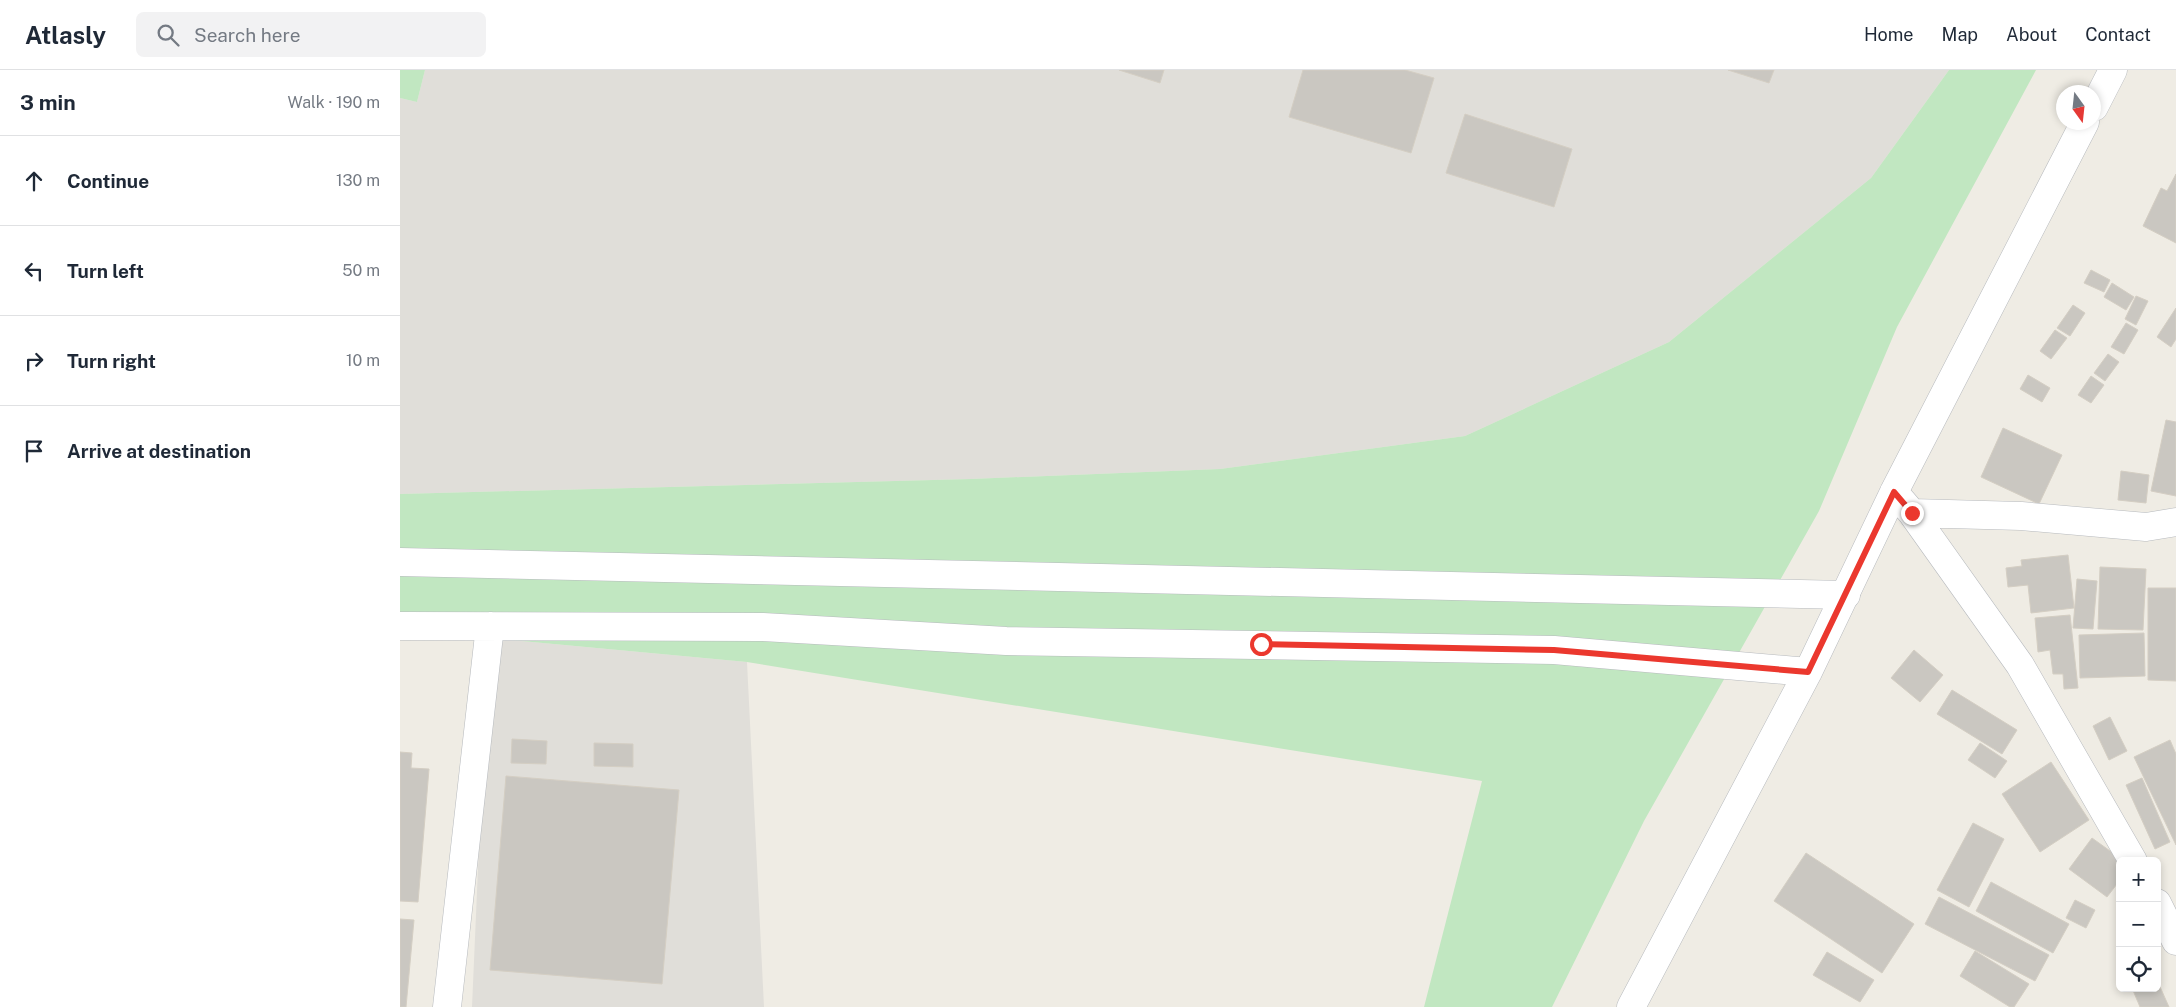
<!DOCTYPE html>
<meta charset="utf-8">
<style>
body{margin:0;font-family:"Public Sans",sans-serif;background:#f2f2f3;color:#1f2937}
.controls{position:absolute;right:15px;bottom:15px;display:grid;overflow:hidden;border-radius:8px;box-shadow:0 2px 8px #0003}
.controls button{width:45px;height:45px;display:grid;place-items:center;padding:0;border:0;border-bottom:1px solid #e0e1e3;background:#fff;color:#1f2937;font:25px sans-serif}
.compass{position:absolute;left:1656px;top:15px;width:45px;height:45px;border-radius:50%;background:#fff;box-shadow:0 2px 8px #0003;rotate:165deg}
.stop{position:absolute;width:15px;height:15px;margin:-11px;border:4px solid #eb382e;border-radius:50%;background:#fff}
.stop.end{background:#eb382e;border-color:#fff;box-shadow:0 1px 5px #0008}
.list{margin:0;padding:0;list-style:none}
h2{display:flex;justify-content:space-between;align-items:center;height:65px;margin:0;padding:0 20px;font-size:21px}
h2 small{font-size:16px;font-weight:400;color:#747a83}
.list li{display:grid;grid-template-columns:32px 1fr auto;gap:15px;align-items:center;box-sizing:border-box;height:90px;padding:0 20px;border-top:1px solid #e0e1e3}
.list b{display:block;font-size:19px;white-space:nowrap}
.list em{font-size:16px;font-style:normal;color:#747a83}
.icon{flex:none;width:28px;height:28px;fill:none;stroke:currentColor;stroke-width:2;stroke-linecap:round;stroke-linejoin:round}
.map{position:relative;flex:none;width:1776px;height:937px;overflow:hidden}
header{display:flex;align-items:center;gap:30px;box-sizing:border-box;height:70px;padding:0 25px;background:#fff;border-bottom:1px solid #e0e1e3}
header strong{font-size:24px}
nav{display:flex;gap:28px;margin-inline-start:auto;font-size:18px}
.search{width:350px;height:45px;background:#f2f2f3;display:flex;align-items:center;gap:12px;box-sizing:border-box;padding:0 18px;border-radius:8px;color:#747a83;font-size:19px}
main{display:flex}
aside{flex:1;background:#fff}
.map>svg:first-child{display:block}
.industrial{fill:#e0ded9}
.green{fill:#c1e7c1}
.building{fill:#cac7c1;stroke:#d4cec3}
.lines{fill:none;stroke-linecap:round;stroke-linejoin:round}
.minor-casing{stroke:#b7babe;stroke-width:29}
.tertiary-casing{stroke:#b7babe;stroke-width:29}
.minor{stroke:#fff;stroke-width:28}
.tertiary{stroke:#fff;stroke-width:28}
.route{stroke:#eb382e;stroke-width:6}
</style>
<header>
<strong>Atlasly</strong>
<div class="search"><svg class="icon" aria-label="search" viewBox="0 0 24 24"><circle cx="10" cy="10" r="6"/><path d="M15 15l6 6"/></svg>Search here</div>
<nav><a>Home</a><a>Map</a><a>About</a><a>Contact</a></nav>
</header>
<main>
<aside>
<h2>3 min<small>Walk · 190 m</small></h2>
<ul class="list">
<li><svg class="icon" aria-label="ahead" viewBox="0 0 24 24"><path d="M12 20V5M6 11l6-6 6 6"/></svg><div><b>Continue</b></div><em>130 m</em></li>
<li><svg class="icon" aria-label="left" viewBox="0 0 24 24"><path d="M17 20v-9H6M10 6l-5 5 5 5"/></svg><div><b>Turn left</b></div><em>50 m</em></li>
<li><svg class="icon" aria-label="right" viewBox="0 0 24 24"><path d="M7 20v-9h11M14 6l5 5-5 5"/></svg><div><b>Turn right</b></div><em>10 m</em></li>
<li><svg class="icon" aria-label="arrive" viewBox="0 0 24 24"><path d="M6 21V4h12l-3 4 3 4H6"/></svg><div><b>Arrive at destination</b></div></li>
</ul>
</aside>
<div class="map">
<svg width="1776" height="937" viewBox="0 0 1776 937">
<rect width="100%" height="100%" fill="#efece4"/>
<path class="industrial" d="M25,0H1549L1471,108L1269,272L1065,366L820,399L571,409L0,424V28L17,32Z
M88,568L347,592L364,937H72Z"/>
<path class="green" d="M0,0H25L17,32L0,28Z
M1549,0H1636L1497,257L1419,441L1244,751L1152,937H1024L1082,711L347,592L88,568L0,566V424L571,409L820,399L1065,366L1269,272L1471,108Z"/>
<path class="building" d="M719,0H764L760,13Z
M903,0H1005L1034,8L1011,83L889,47Z
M1328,0H1374L1369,13Z
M1065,44L1172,79L1154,137L1046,103Z
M1776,104V173L1743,156L1761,118L1767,121Z
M1691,200L1710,210L1704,222L1684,213Z
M1712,213L1734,227L1726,240L1704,227Z
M1736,226L1748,231L1736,255L1725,249Z
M1673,235L1685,243L1670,266L1657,258Z
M1776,238V269L1771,277L1757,267Z
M1726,253L1738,260L1724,284L1711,277Z
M1655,260L1667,268L1651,289L1640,281Z
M1708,284L1719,292L1705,311L1694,303Z
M1628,305L1650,318L1642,332L1620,319Z
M1691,306L1704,315L1691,333L1678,325Z
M1766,350L1776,352V426L1751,421Z
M1603,358L1662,385L1639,434L1581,407Z
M1721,401L1749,405L1746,433L1718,430Z
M1668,485L1674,538L1631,543L1628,515L1608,517L1606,498L1622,496L1621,490Z
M1700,497L1746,499L1743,560L1698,559Z
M1677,509L1697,511L1693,559L1673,558Z
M1748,518H1776V611L1748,610Z
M1670,545L1678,618L1664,619L1663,604H1653L1650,580L1638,582L1635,548Z
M1744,563L1745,606L1680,608L1679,565Z
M1514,580L1543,605L1520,632L1491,608Z
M1552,620L1617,660L1602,684L1537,644Z
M1710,647L1727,681L1709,690L1693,656Z
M112,669L147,671L146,694L111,693Z
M1770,670L1776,684V775L1734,687Z
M194,673L233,674V697L194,696Z
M1580,673L1607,691L1595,708L1568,690Z
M0,682L12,683L11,698L29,699L18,832L0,831Z
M1651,692L1689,750L1640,782L1602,724Z
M106,706L279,720L262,914L90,900Z
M1742,708L1770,772L1755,779L1726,715Z
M1573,753L1604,769L1569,837L1537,820Z
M1692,768L1724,791H1720V810L1707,827L1669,799Z
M1406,783L1514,854L1482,903L1374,831Z
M1591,812L1669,854L1653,883L1576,841Z
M1539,827L1649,885L1635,911L1525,854Z
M1675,830L1695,840L1686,858L1666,848Z
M0,849L14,850L6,937H0Z
M1575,881L1629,914L1614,937H1610L1560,906Z
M1427,882L1474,910L1460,932L1413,905Z
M1757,910L1769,937H1740L1732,918H1757Z"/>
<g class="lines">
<g class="minor-casing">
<path id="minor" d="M1694,37L1713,0
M1494,422L1512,443L1620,595L1733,791
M1512,443L1621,446L1746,457L1776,452
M0,556L363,557L606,571L1154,580L1408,602
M1757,833L1776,871
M47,937L90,556
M1231,937L1408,602L1494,422L1685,52"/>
</g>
<g class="tertiary-casing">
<path id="tertiary" d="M0,492L1446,525"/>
</g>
<use href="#minor" class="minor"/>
<use href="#tertiary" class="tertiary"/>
</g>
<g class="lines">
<path class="route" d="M861,574L1154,580L1408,602L1494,422L1512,443"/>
</g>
</svg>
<div class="controls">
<button>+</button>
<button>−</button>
<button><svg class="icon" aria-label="locate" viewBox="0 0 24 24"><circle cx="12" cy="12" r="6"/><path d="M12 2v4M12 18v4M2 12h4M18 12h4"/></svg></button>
</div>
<svg class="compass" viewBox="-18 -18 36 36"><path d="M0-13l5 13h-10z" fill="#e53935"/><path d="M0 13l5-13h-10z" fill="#747a83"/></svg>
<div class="stop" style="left:861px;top:574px"></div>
<div class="stop end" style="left:1512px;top:443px"></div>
</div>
</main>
